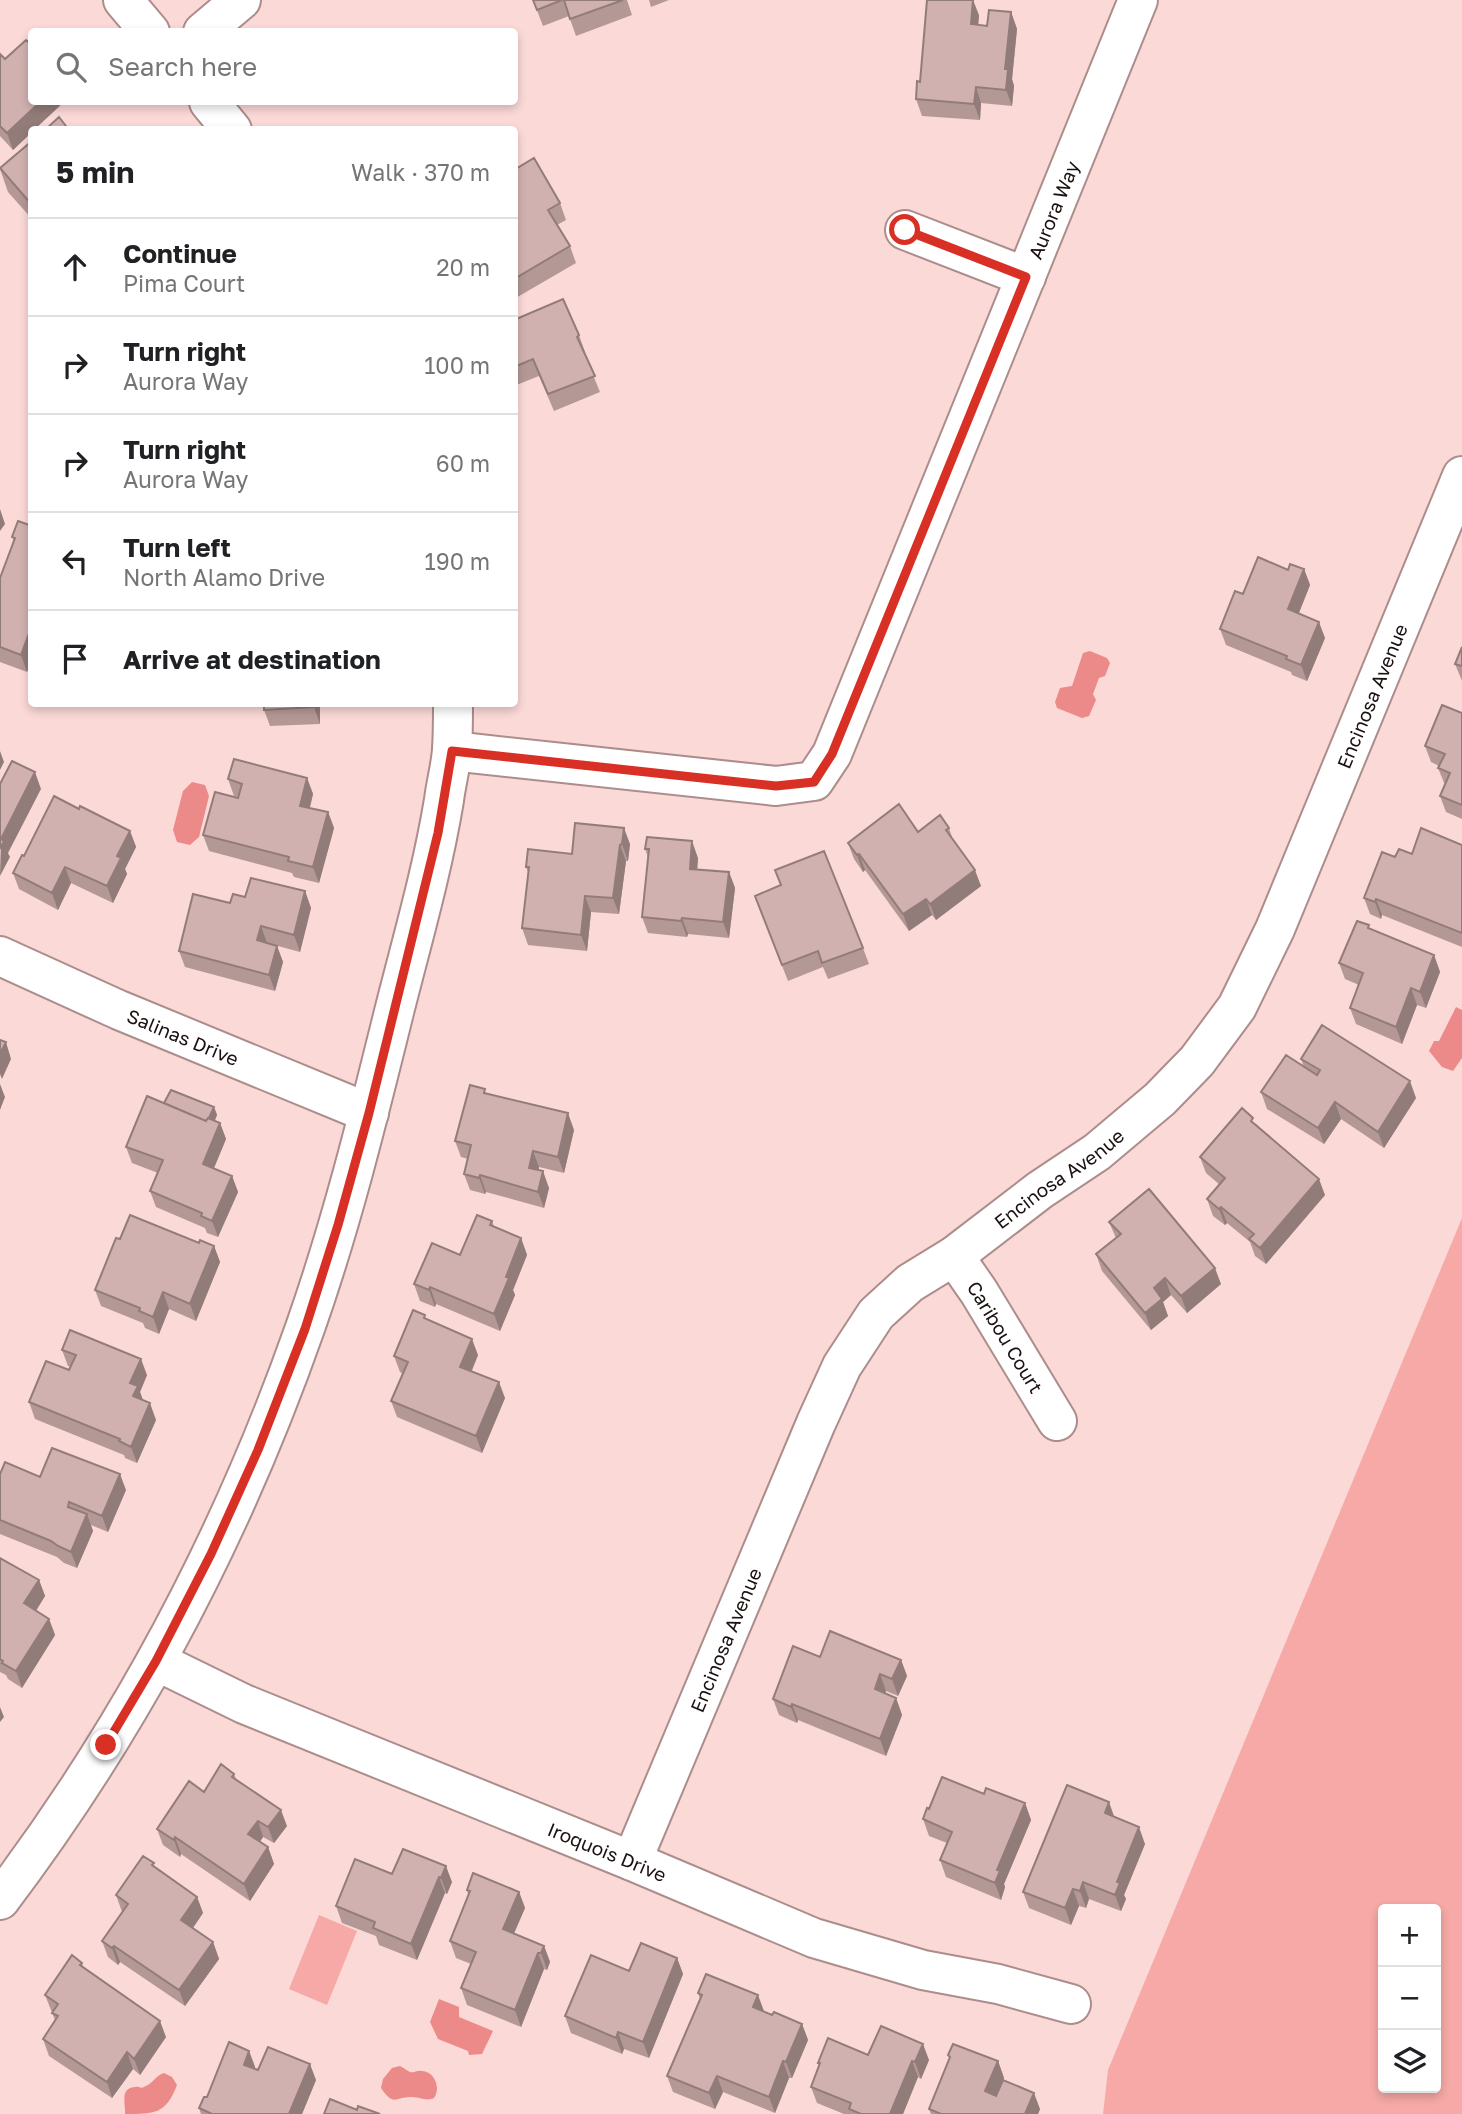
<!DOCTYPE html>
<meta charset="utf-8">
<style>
body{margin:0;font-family:"Golos Text",sans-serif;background:#f2f2f2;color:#202124}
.controls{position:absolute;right:21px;bottom:21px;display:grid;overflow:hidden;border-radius:7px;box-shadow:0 4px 10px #0003}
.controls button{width:63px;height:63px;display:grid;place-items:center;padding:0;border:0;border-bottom:2px solid #e0e0e0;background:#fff;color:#202124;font:35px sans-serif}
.stop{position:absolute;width:21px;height:21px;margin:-16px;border:5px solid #d93025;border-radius:50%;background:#fff}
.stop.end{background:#d93025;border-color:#fff;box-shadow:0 2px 7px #0008}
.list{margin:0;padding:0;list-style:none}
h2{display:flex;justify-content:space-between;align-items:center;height:91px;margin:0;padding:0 28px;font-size:30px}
h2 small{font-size:23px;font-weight:400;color:#757577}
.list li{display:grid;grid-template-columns:46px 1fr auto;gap:21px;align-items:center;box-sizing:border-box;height:98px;padding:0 28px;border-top:2px solid #e0e0e0}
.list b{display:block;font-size:26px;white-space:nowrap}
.list p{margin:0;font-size:23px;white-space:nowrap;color:#757577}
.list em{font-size:23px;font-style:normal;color:#757577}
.icon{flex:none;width:38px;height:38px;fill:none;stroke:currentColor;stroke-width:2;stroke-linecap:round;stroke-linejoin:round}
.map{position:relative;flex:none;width:1462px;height:2114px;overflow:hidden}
.search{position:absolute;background:#fff;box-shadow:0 4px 10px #0003;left:28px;top:28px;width:490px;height:77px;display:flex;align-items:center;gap:18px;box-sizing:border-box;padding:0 24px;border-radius:7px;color:#757577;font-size:26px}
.panel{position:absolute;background:#fff;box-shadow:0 4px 10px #0003;left:28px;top:126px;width:490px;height:581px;border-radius:7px}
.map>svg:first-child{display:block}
.green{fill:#f6a9a6;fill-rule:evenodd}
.water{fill:#eb8a88}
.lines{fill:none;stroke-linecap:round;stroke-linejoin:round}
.minor-casing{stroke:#ac8d8c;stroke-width:42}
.minor{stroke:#fff;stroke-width:38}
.wall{fill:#b49896}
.shaded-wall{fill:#927c7a}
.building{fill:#d1b1af;stroke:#927c7a;stroke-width:2}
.route{stroke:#d93025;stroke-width:9}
.labels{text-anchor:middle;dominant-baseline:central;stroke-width:5;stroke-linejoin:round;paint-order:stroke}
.street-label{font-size:19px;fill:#1c1111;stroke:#fbd9d7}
</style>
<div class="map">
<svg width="1462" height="2114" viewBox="0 0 1462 2114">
<rect width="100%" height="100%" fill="#fbd9d7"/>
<path class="green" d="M1462,1218V2114H1103L1108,2070ZM1383,1909H1436V2088H1383Z
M319,1915L357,1931L327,2005L289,1989Z"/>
<path class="water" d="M1090,651L1107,658L1110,663L1105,676L1099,678L1093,694L1096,700L1089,716L1082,718L1057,708L1055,702L1060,688L1072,686L1083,653Z
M192,782L205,785L209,796L199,837L190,845L177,842L173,830L183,791Z
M1456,1007L1462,1010V1058L1453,1071L1442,1067L1429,1051L1434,1041H1439Z
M439,1999L459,2007V2017L493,2031L482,2054L469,2055L468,2051L438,2039L430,2022Z
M400,2066C402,2067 408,2071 410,2072C415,2073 417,2070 422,2071C435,2072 441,2088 434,2098C424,2102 420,2096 411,2097C395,2097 394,2107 381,2088L383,2079L392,2068Z
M164,2073L172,2077L177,2085C166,2114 155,2114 125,2114C126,2105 119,2088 135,2087C143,2086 138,2090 146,2086C154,2082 155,2076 164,2073Z"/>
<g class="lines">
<g class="minor-casing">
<g id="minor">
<path d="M123,0L150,32"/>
<path d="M203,32L241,0"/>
<path d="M209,102L232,130"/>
<path d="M905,230L1026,277"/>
<path id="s1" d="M452,751L776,786L814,781L832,754L1138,0"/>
<path id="s2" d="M0,956L119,1010L369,1113"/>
<path id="s3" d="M954,1256L979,1292L1057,1421"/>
<path id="s4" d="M156,1661L244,1704L632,1861L814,1938L923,1970L998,1984L1071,2004"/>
<path id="s5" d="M632,1861L816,1423L842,1366L876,1314L910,1283L954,1256L1040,1190L1097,1152L1160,1099L1197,1061L1237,1007L1275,929L1462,476"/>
<path d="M0,1900C131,1727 233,1533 305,1328C341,1226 367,1121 393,1016C411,944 432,873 444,800C446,783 451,766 452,749C453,734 453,719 453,704"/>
</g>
</g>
<use href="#minor" class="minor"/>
</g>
<path class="wall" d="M533,0H627L632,15L576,36L569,16L543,26Z
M649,0H669L651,7Z
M1011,12L1017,29L1012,79L1014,86L1012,106L981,103L980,120L922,116L916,99L920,82L979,15L978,25L987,26Z
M0,54L5,59L32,130V132L13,150L0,136Z
M32,141V219L8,192L0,169Z
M514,170L560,203L566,220L557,225L570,246L576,263L514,299Z
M514,320L579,335L585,352L584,353L600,392L554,411L539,376L514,386Z
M32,526V658L27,672L0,662V578L14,541L12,537Z
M1304,569L1310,585L1299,613L1325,638L1307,681L1292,675L1291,672L1226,645L1220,629L1243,594L1288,570Z
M1462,647V681L1455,664Z
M264,704H320V724L270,726L264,710Z
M1462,713V819L1446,812L1440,796L1445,785L1438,768L1439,766L1431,762L1425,746Z
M307,778L313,794L310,808L328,812L334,828L319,883L294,877L292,873L209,851L203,835L238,797L234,796L228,779Z
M79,809L130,831L136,847L125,869L127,874L113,903L71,883L58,910L19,889L13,873L24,856Z
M575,823L630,844L628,861H626L619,914L591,912L587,951L528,945L522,928L528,872L526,867L572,854Z
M949,828L953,840L981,886L936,920L932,915L909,931L865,870L863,872L854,859L848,843Z
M1462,845V947L1382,915L1381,919L1370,914L1364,898L1395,857Z
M645,849L698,858L697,870L729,872L735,888L729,938L688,934L687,937L648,933L642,917L648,857Z
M781,885L863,948L869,964L828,979L823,967L788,981L755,896Z
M305,891L311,908L300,952L267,943L277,946L283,962L275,991L185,967L179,951L230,903L245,897Z
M1371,930L1434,955L1440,972L1426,1008L1417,1005L1402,1044L1356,1024L1350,1008L1359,985L1345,979L1339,963Z
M1301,1059L1416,1098L1384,1148L1341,1119L1324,1144L1267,1109L1261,1092L1304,1067Z
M487,1094L574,1130L564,1173L539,1167V1170L549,1188L544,1208L486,1192L485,1194L470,1190L464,1174L468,1159L461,1157L455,1141Z
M214,1107L217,1115L215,1121L220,1123L226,1139L214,1168L232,1176L238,1192L218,1237L207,1233L205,1228L156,1207L150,1191L158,1173L132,1163L126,1147Z
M1256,1124L1325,1195L1266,1264L1255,1256L1250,1242L1227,1223L1225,1225L1213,1216L1207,1199L1220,1185L1206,1173L1200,1157Z
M492,1221L494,1227L521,1238L527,1255L513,1290L515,1295L500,1331L436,1304L435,1307L420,1301L414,1284L460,1255Z
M1109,1222L1221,1284L1187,1313L1171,1295L1163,1302L1168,1316L1151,1330L1102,1271L1096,1254L1116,1238Z
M120,1239L199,1243L214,1246L220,1262L196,1321L169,1309L159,1334L145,1328L143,1323L101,1306L95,1290Z
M426,1319L478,1355L472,1371L505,1398L482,1453L397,1417L391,1401L403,1374L400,1372L394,1356Z
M62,1350L147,1375L140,1392L143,1400L156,1420L137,1463L125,1458L124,1455L35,1419L29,1402L69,1370L71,1367L68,1366Z
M0,1474L40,1477L126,1490L108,1532L91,1525L93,1531L77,1568L64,1563L57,1557L0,1534Z
M0,1558L39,1580L45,1596L36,1611L49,1619L55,1635L22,1688L8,1679L6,1675L0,1672Z
M820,1657L901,1660L907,1676L898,1696L886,1691L885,1693L896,1698L902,1715L886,1756L798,1720L797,1723L779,1715L773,1699Z
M234,1774L237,1781L287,1826L274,1843L263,1837L260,1842L268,1847L274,1864L250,1901L181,1854L180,1857L163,1845L157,1829L204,1792Z
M984,1794L1025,1803L1031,1820L1004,1884L1005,1887L1001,1900L946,1877L940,1860L947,1843L929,1836L923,1819L929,1809Z
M1114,1817L1145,1844L1124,1895L1126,1899L1121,1911L1089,1899L1086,1908L1079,1906L1071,1925L1029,1908L1023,1892Z
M403,1849L452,1882L447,1894L445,1893L417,1960L379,1945L376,1936L342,1923L336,1906L392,1874Z
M155,1867L197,1897L203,1913L193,1928L213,1942L219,1959L185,2006L120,1962L118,1965L108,1957L102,1941L122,1912L116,1895Z
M467,1890L519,1892L525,1908L514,1933L544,1946L550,1962L547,1970L544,1969L521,2027L467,2005L461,1988L471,1964L456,1958L450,1941L468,1894Z
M677,1958L683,1974L649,2058L624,2049L622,2054L571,2033L565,2016L629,1971Z
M82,1963L83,1967L166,2037L140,2075L133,2069L112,2098L49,2056L43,2039L55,2020L45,1995Z
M698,1993L764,2012L772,2015L802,2024L808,2040L792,2078H789L775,2113L723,2092L715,2109L673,2092L667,2076L700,1999Z
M249,2051L255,2067V2069L316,2080L302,2114H201L199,2108L207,2097Z
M868,2055L929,2060L921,2079L918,2077L903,2114H844L817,2103L811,2087L819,2066L818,2063Z
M948,2055L998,2061L1004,2078L1003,2080L1040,2109L1038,2114H931L929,2109L949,2058Z"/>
<path class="shaded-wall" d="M973,0L979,15L977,40L971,24Z
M1011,12L1017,29L1012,79L1014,86L1012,106L1006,90L1005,69Z
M976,87L981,103L980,120L974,104Z
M40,102H64L34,130H32V132L13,150L7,133Z
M0,509L5,524L0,531Z
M1304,569L1310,585L1294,625L1288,609Z
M1319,622L1325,638L1307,681L1301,665Z
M32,625V658L27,672L21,655Z
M314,704H320V724L314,707Z
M0,751L4,762L0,770Z
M35,772L41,789L8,853L10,857L0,876L1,839Z
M307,778L313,794L306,822L300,806Z
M328,812L334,828L319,883L313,867Z
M624,828L630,844L628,861L622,844Z
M130,831L136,847L125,869L127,874L113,903L107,886L117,856Z
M692,841L698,858L696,886L690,869Z
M620,845L626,861L619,914L613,898Z
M859,854L865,870L863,872L857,855Z
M65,867L71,883L58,910L52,893Z
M975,870L981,886L936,920L930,904Z
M729,872L735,888L729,938L723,922Z
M305,891L311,908L300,952L294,935Z
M585,896L591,912L587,951L581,935Z
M926,899L932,915L909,931L903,914Z
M1376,899L1382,915L1381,919L1375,902Z
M682,918L688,934L687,937L681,921Z
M261,926L267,943L257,940Z
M277,946L283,962L275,991L269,975Z
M1434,955L1440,972L1426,1008L1420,992Z
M1411,988L1417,1005L1402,1044L1396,1027Z
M6,1042L11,1059L2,1079L0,1074V1054Z
M1410,1081L1416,1098L1384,1148L1378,1132Z
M0,1084L5,1097L0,1110Z
M1335,1102L1341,1119L1324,1144L1318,1128Z
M214,1107L217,1115L210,1130L207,1122Z
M568,1113L574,1130L564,1173L558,1157Z
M220,1123L226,1139L209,1180L203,1164Z
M533,1151L539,1167L535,1184L529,1168Z
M543,1171L549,1188L544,1208L538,1192Z
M480,1175L486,1192L485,1194L479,1178Z
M232,1176L238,1192L218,1237L212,1221Z
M1319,1179L1325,1195L1266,1264L1260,1248Z
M1221,1207L1227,1223L1225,1225L1219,1209Z
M521,1238L527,1255L513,1290L515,1295L500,1331L494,1314L506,1277Z
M214,1246L220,1262L196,1321L190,1304Z
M1215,1268L1221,1284L1187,1313L1181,1296Z
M1165,1278L1171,1295L1163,1302L1168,1316L1151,1330L1145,1313L1154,1288Z
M430,1287L436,1304L435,1307L429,1290Z
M163,1292L169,1309L159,1334L153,1317Z
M472,1339L478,1355L466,1383L460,1367Z
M141,1359L147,1375L140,1392L144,1403L133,1396L130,1383Z
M499,1382L505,1398L482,1453L476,1436Z
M150,1403L156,1420L137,1463L131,1447Z
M120,1474L126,1490L108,1532L102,1516Z
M87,1514L93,1531L77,1568L71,1552Z
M39,1580L45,1596L30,1620L24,1603Z
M49,1619L55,1635L22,1688L16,1671Z
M901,1660L907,1676L898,1696L892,1679Z
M880,1674L886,1691L881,1705L875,1689Z
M896,1698L902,1715L886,1756L880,1739Z
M792,1704L798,1720L797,1723L791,1707Z
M0,1707L4,1717L0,1722Z
M1109,1802L1115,1819L1105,1813Z
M1025,1803L1031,1820L1004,1884L1005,1887L1001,1900L995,1883L997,1870Z
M281,1810L287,1826L274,1843L268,1827Z
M258,1821L263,1837L254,1850L248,1834Z
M1139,1827L1145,1844L1124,1895L1126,1899L1121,1911L1115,1895L1117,1882Z
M175,1837L181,1854L180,1857L174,1840Z
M268,1847L274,1864L250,1901L244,1884Z
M446,1866L452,1882L447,1894L441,1878Z
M439,1877L445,1893L417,1960L411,1944Z
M1083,1882L1089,1899L1086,1908L1080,1891Z
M1073,1889L1079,1906L1071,1925L1065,1908Z
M519,1892L525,1908L509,1945L503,1929Z
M197,1897L203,1913L187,1936L181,1920Z
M213,1942L219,1959L185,2006L179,1990Z
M114,1946L120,1962L118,1965L112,1948Z
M544,1946L550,1962L547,1970L541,1953Z
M538,1953L544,1969L521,2027L515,2010Z
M677,1958L683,1974L649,2058L643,2042Z
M758,1995L764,2011L753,2007Z
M160,2021L166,2037L140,2075L134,2059Z
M802,2024L808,2040L792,2078L786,2062Z
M618,2032L624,2049L622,2054L616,2038Z
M923,2044L929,2060L921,2079L915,2062Z
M249,2051L255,2067L250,2081L244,2065Z
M127,2052L133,2069L112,2098L107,2082Z
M783,2061L789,2078L775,2113L769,2097Z
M912,2061L918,2077L903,2114H890Z
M998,2061L1004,2078L991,2107L985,2091Z
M310,2064L316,2080L302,2114H289Z
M717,2076L723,2092L715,2109L709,2093Z
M1034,2093L1040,2109L1038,2114H1025Z"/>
<path class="building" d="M533,0H562L537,10Z
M564,0H623L570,19Z
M927,0H973L971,24L987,26L989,10L1011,12L1005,69H1008L1006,90L976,87L974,104L916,99L917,81L920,82Z
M26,40L32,45V102H40L7,133L0,126V54L5,59Z
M59,117L69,130H45Z
M32,141V205L0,168Z
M534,158L560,203L548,210L570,246L514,279V170Z
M563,299L579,335L577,337L595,376L548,394L533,359L514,367V320Z
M18,521L32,526V625L21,655L0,647V578L15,538L12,537Z
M1258,557L1288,570L1290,564L1304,569L1288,609L1319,622L1301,665L1286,659L1287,656L1220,629L1235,591L1243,594Z
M1462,647V666L1455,664Z
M264,704H314V707L264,710Z
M1442,705L1462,713V805L1440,796L1450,773L1438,768L1445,754L1425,746Z
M234,759L307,778L300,806L328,812L313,867L288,861L289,857L203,835L215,792L238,798L242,784L228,779Z
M12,761L35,772L1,839L4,841L0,848V784Z
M54,796L79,809L80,806L130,831L117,856L121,858L107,886L65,867L52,893L13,873L22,855L24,856Z
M899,804L918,832L940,815L949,828L946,830L975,870L930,904L926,899L903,914L859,854L857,855L848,843Z
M575,823L624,828L622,844L620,845L613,898L585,896L581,935L522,928L529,867H526L528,849L572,854Z
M1421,828L1462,845V933L1376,899L1375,902L1364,898L1382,852L1395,857L1399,849L1412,854Z
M647,837L692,841L690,869L729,872L723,922L682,918L681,921L642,917L649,849H645Z
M824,851L863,948L822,963L818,951L782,965L755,896L781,885L775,870Z
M251,878L305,891L294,935L261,926L257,940L277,946L269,975L179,951L193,894L230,903L233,894L245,897Z
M1357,921L1369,925L1368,928L1434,955L1420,992L1411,988L1396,1027L1350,1008L1363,973L1339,963Z
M1322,1025L1410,1081L1378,1132L1335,1102L1318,1128L1261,1092L1286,1055L1317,1075L1320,1070L1301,1059Z
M0,1040L6,1042L0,1054Z
M470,1085L485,1089L484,1093L568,1113L558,1157L533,1151L529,1168L543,1171L538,1192L480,1175L479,1178L464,1174L471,1145L455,1141Z
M171,1090L214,1107L209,1118H208L206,1121L164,1103Z
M147,1096L206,1121L208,1118L220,1123L203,1164L232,1176L212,1221L201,1216L202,1213L150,1191L163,1160L126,1147Z
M1242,1108L1253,1118L1251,1121L1319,1179L1260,1248L1249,1239L1254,1234L1221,1207L1219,1209L1207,1199L1225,1178L1200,1157Z
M1149,1189L1215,1268L1181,1296L1165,1278L1154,1288L1162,1299L1145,1313L1096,1254L1121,1234L1109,1222Z
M130,1215L199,1243L200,1240L214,1246L190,1304L163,1292L153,1317L139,1311L140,1308L95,1290L116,1238L120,1239Z
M477,1215L492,1221L490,1225L521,1238L506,1277L509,1278L494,1314L430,1287L429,1290L414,1284L432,1243L460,1255Z
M413,1310L425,1315L424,1318L472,1339L460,1367L499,1382L476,1436L391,1401L408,1362L394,1356Z
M70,1330L141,1359L130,1383L138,1386L133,1396L150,1403L131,1447L119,1441L120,1439L29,1402L46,1361L69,1370L76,1355L62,1350Z
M52,1448L120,1474L102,1516L69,1502L68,1507L87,1514L71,1552L58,1546L51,1541L0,1520V1474L5,1462L40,1477Z
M0,1558L39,1580L24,1603L49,1619L16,1671L2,1663L3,1661L0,1659Z
M830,1631L901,1660L892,1679L880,1674L875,1689L896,1698L880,1739L792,1704L791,1707L773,1699L793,1646L820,1657Z
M221,1764L234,1774L232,1777L281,1810L268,1827L258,1821L248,1834L268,1847L244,1884L175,1837L174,1840L157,1829L189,1781L204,1792Z
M942,1777L984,1794L986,1788L1025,1803L997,1870L1000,1871L995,1883L940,1860L952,1832L923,1819L927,1808L929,1809Z
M1067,1785L1109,1802L1105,1813L1139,1827L1117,1882L1120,1883L1115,1895L1083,1882L1080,1891L1073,1889L1065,1908L1023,1892Z
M403,1849L446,1866L441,1878L439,1877L411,1944L373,1928L375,1922L336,1906L355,1859L392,1874Z
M143,1856L154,1863L152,1865L197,1897L181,1920L213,1942L179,1990L114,1946L112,1948L102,1941L128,1904L116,1895Z
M473,1873L519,1892L503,1929L544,1946L541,1953H538L515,2010L461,1988L476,1952L450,1941L470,1891L467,1890Z
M641,1943L677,1958L643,2042L618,2032L616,2038L565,2016L591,1955L629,1971Z
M72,1955L82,1963L80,1965L160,2021L134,2059L127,2052L107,2082L43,2039L58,2016L52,2013L58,2004L45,1995Z
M706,1974L758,1995L753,2007L772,2015L774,2012L802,2024L786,2062L783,2061L769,2097L717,2076L709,2093L667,2076L702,1995L698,1993Z
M881,2026L923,2044L915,2062L912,2061L890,2114H861L849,2109L851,2103L811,2087L820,2063H818L828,2038L868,2055Z
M229,2042L249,2051L244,2065L258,2070L268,2047L310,2064L289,2114H212L199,2108L204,2097H207Z
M953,2044L998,2061L985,2091L996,2096L1003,2080L1034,2093L1025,2114H941L929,2109L950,2057L948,2055Z
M330,2099L357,2110L358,2106L380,2114H324Z"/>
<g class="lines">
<path class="route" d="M106,1745L156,1661L211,1554L258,1450L305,1329L338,1225L369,1113L438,833L452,751L776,786L814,782L832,754L1026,277L905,230"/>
</g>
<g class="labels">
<g class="street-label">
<text stroke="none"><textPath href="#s1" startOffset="984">Aurora Way</textPath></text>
<text stroke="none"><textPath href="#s5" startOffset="1416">Encinosa Avenue</textPath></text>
<text stroke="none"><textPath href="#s2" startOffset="200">Salinas Drive</textPath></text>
<text stroke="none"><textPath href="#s5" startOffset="828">Encinosa Avenue</textPath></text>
<text stroke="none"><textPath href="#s3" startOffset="96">Caribou Court</textPath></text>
<text stroke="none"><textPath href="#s5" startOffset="240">Encinosa Avenue</textPath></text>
<text stroke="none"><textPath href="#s4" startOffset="490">Iroquois Drive</textPath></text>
</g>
</g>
</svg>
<div class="controls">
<button>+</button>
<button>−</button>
<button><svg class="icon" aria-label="layers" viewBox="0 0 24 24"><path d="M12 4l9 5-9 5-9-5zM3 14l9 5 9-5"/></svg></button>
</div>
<div class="stop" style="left:905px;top:230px"></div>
<div class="stop end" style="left:106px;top:1745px"></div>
<div class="search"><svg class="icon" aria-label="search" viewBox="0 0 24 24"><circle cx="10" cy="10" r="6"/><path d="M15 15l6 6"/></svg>Search here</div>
<section class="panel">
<h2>5 min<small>Walk · 370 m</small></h2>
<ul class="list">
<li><svg class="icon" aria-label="ahead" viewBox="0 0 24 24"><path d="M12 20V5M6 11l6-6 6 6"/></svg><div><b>Continue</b><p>Pima Court</p></div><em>20 m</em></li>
<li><svg class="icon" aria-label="right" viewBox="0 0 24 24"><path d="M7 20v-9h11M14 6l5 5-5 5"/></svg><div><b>Turn right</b><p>Aurora Way</p></div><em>100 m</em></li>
<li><svg class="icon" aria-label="right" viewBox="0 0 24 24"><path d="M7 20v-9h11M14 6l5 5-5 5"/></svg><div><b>Turn right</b><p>Aurora Way</p></div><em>60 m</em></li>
<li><svg class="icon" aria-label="left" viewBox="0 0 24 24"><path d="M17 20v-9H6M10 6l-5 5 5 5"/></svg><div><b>Turn left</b><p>North Alamo Drive</p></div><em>190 m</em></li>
<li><svg class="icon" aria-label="arrive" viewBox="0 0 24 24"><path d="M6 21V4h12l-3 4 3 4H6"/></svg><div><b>Arrive at destination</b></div></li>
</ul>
</section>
</div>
